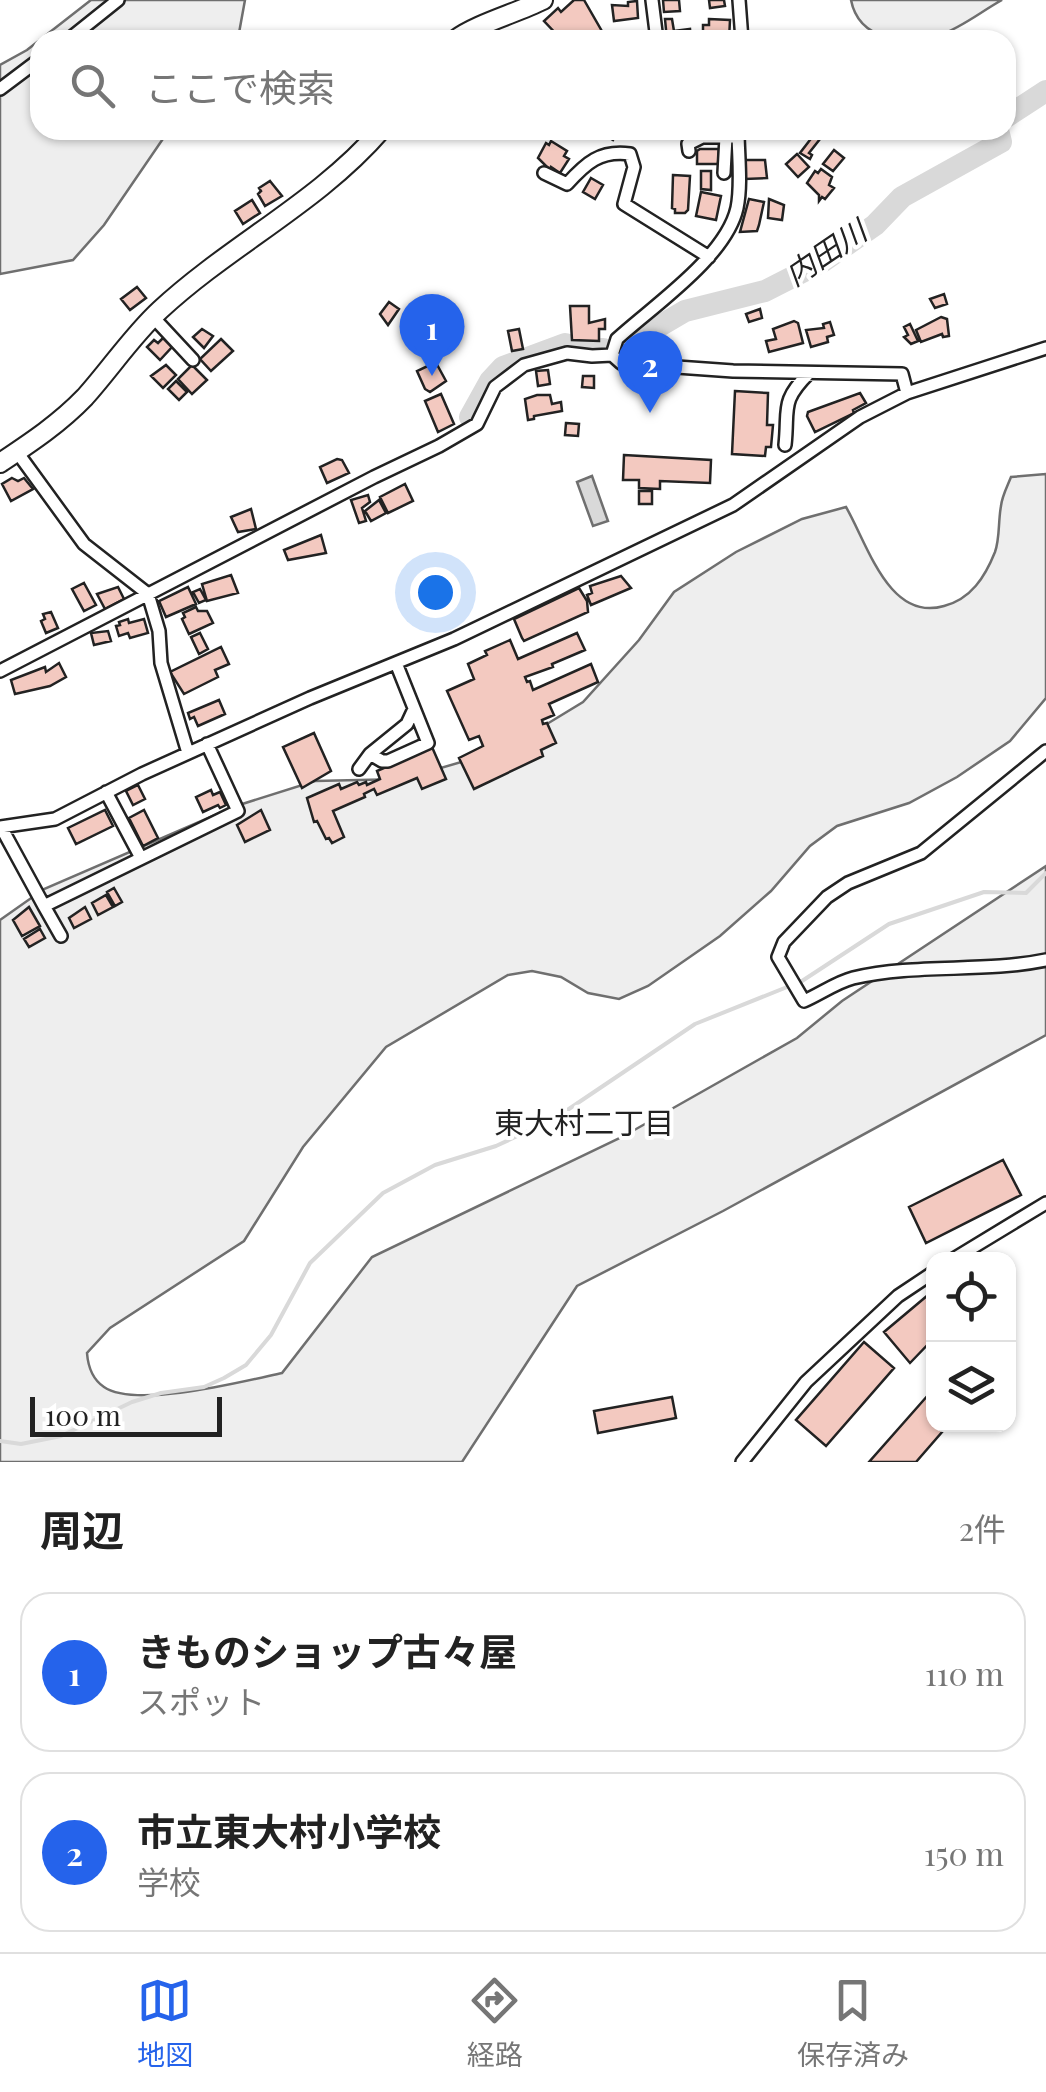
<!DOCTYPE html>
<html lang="ja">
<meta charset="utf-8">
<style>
body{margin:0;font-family:"Playfair Display","Noto Sans JP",serif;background:#f6f6f6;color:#222}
.controls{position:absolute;right:30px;bottom:30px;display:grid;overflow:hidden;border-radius:20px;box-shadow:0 2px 8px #0004}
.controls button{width:90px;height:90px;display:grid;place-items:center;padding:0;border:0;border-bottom:2px solid #e0e0e0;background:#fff;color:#222;font:50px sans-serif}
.scale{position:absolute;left:30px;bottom:25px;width:192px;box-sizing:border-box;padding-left:10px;border:5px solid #222;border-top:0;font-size:28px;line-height:35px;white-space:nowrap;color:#222;-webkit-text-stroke:8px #fff;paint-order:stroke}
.you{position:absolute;left:435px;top:592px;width:35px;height:35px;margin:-25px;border:8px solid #fff;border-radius:50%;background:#1a73e8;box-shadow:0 0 0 15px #1a73e833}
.badge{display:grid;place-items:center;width:65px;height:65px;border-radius:50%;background:#2563eb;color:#fff;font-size:32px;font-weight:700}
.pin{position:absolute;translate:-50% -82px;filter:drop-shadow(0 2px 5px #0008)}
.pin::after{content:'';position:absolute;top:52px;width:35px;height:30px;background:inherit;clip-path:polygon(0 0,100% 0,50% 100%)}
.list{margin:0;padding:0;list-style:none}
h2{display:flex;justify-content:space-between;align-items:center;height:130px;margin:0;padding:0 40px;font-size:42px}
h2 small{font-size:32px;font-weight:400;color:#767676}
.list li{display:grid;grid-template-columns:65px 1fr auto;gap:30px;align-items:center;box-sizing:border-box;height:160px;margin:0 20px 20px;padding:0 20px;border:2px solid #e0e0e0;border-radius:30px}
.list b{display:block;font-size:38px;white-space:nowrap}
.list p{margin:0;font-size:32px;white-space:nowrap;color:#767676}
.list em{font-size:32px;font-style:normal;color:#767676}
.icon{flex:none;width:55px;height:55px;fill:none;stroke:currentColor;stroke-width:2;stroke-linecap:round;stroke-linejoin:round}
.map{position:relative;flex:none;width:1046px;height:1462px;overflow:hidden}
.search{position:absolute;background:#fff;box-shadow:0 2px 8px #0004;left:30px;right:30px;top:30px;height:110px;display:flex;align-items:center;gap:25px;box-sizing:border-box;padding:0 35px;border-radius:30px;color:#767676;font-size:38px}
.sheet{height:490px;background:#fff}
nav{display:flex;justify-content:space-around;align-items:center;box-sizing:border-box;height:140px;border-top:2px solid #e0e0e0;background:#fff;font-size:28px;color:#767676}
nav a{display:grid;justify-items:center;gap:5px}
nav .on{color:#2563eb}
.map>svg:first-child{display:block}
.green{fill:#eee;stroke:#6f6f6f;stroke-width:2.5}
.water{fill:#d9d9d9;stroke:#6f6f6f;stroke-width:2.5}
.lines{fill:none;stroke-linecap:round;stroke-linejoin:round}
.stream{stroke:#d9d9d9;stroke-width:4}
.river{stroke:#d9d9d9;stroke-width:22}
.building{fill:#f3c9c0;stroke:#222;stroke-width:2.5}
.street-casing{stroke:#222;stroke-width:16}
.secondary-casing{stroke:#222;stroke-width:22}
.street{stroke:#fff;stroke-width:11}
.secondary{stroke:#fff;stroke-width:18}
.labels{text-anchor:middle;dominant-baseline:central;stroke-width:8;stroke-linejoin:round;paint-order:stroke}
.water-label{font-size:30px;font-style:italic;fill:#222;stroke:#fff}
.neighbourhood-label{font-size:30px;fill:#222;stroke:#fff}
</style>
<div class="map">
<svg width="1046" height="1462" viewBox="0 0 1046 1462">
<rect width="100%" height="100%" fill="#fff"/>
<path class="green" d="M91,0H245L239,33L234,40H40V130H169L104,225L73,260L0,274V65L27,50Z
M851,0H1002C982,11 961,28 940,35C905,45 859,41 851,0Z
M1046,474V698L1010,741L957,777L909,803L837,826L810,846L771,891L720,936L648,986L619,999L588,993L561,977L532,971L508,975L386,1047L303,1147L244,1241L110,1328L87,1353C88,1366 92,1379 104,1387C136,1409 245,1381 282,1373L372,1257L622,1137L797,1038L842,1001L1046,866V1035L723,1211L577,1286L462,1462H0V920L44,889L236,806L315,781L403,779L475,758L542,727L583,702L639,640L674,592L736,552L802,519L846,507C868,545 889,622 944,606C971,599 985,577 995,552C1000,538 998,522 1001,506C1002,496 1007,487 1011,477Z"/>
<path class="water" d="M592,476L608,521L593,526L577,482Z"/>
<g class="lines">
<path class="stream" d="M0,1441L21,1444L61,1436L132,1402L161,1393L204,1387L224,1378L246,1365L271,1335L310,1263L383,1193L435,1165L496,1146L554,1119L695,1024L802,981L889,924L984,892L1026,893L1046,873"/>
<path class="river" d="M1006,117L1046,91
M627,345L685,311L765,291L822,262L875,225L902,197L1001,142L998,130
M470,417L490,381L503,367L565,344L587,351L603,349"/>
</g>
<path class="building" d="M574,0H584L607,40H562L544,21L558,8L561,12Z
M663,0H679L680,11L664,12Z
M709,0H724L725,6L710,8Z
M637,1L638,18L614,21L612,5L628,6V2Z
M665,19H672L674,31L690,29L691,39L667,40Z
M709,19L730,20L729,40H709V35H703V25H709Z
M597,130H619L613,140Z
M813,136L820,139L809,153L812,155L810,159L800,153Z
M551,141L567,151L564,156L569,159L560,173L551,167L550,170L538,158L546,143L549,145Z
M700,149H719L718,164H697V151Z
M834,150L844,158L833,171L823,164Z
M797,154L809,167L798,177L786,164Z
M745,160H765L767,178L745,179Z
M821,169L832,177L829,185L834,188L825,199L822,197L819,201V195L807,183L815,171L818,173Z
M701,171H711V190L701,189Z
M673,175L690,176L688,210L685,213H675V209L672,208Z
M591,178L603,185L595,199L583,192Z
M270,181L282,196L265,206L258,194L261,191L259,188Z
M701,192L721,196L716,220L696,216Z
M749,199L764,202L759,225L757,231L740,232Z
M769,199L784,205L782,220L768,218Z
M252,200L260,213L243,224L235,211Z
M137,287L146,298L130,310L121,299Z
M944,294L947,304L935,308L930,299Z
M389,302L399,309L388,325L380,314Z
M570,306H589V323L605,319V329H599V341L572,340Z
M760,309L762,318L749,322L746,314Z
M941,317L947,319L949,336L943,337L942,334L921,342L916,330Z
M794,321L798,323L803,343L769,352L766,341L776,339L773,329Z
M830,322L834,335L827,337L828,342L811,347L806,330L824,328L823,324Z
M417,324L422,327L430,340L418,351L406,333Z
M910,324L918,341L911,344L904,337L908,335L904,327Z
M202,329L213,336L204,348L193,337Z
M519,329L523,349L512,351L508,331Z
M163,338L172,347L160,360L147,347L154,340L158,343Z
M221,339L233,351L211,371L200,359Z
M434,359L446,381L430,392L425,389L417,371L432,364L431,361Z
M166,365L176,375L163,388L151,376Z
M192,365L207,380L192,394L178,379Z
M548,370L550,384L538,386L536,371Z
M583,376H594V388L582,387Z
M176,381L187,392L179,400L168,389Z
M735,391L768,393L767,425H773L771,447H766L765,456L732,454Z
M860,393L866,403L853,410L854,413L815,432L807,416L808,412Z
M441,394L454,424L438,432L425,401Z
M537,395H550L552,404L561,402L562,411L534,416V419L528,420L525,399Z
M566,423L579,424L578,436L565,435Z
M624,455L711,460L710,483L660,481V489L639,488V480H623Z
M337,459L342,460L349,473L327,483L320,467Z
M12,478L18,481L24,478L33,489L11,501L2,484Z
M405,484L413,501L388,513L380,497Z
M639,491H652V504H639Z
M368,495L370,502L362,508L366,521L359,523L351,500Z
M379,500L386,513L371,521L365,511Z
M251,509L256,529L238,532L231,517Z
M321,535L326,553L288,560L284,550Z
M231,575L238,593L207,601L202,584Z
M621,576L631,588L591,605L587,595L592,593L590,586Z
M84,583L96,605L84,611L72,589Z
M118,587L124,599L105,609L97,594Z
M188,587L196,604L166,617L159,601Z
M579,588L587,601L588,612L524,641L522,638L514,619Z
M200,589L206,600L199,603L193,592Z
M196,607L198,611H207L213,623L189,634L182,619L185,617L183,613Z
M51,612L58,628L46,633L41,621L45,619L43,614Z
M128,619L129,623L144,619L148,633L130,638L128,633L119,636L116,626L120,625L119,622Z
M108,631L111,641L94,645L91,633Z
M200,633L208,649L199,654L191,637Z
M577,633L585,650L552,664L553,667L525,677L527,682L530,681L533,690L591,664L598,682L549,704L554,715L542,720L543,724L547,723L556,743L541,750L543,756L474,789L459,758L483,746L479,736L469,740L447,691L474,679L468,664L487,655L485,651L510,640L518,659Z
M221,647L229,664L215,670L218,677L184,694L170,672Z
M59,663L66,677L50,686L15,694L11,680L45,667L46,672Z
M219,700L225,714L198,726L194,717L190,719L188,713Z
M314,733L331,771L302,788L283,747Z
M432,747L446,779L422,789L417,778L377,795L374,789L364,794L365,797L333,811L344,837L332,843L329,838L326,839L317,821L314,822L307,798L339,784L341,789L357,782L359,785L366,782L367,785L380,779L377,771Z
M138,785L145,799L133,805L126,791Z
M211,790L213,795L220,792L226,805L220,808L218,805L203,812L196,797Z
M105,810L113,826L76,844L68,828Z
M144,810L158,838L143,846L129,818Z
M261,810L270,830L245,842L237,825Z
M114,888L122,902L115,906L107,892Z
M106,895L113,907L98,915L92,903Z
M29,907L40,926L22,936L13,920Z
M85,907L91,919L74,928L69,918Z
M40,929L45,938L29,947L24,939Z
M1003,1160L1021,1195L926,1243L909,1207Z
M934,1290V1338L910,1363L884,1332Z
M864,1342L894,1368L826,1446L796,1420Z
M929,1394L934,1397V1424H949L916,1462H869Z
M672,1397L676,1418L598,1433L594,1411Z"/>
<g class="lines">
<g class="street-casing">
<path id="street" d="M652,0L657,40
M739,0L742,40
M68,40L118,0
M0,89L40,59
M689,151L688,144L702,137H738
M544,173L567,184C586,163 600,150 630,154L634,167L624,204L709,257
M724,173L726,137
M153,317L193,360
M612,355L617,339C653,306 726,257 737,208C742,184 738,155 738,130
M785,445C789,408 780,402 809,373
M17,452L84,544L148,594L159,631L161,663L188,753
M396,663L428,743L388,761H382L370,754L407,724L414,709
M0,671L374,477L439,446L477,424L495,387L524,365L567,353L592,356L612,355L621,363L733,371L902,374L907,393
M1046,751L921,853L848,883L827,897L784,942L778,957L804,1001C820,994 837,982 853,978C917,963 983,973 1046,960
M359,769L370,754
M106,792L141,858
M0,827L55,819L142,774L310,698L454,639L733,505L860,417L907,393L1046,348
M1,827L44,906L238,811L207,744
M44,906L61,936
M952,1260L1046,1203
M742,1462L806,1382L898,1296L934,1272"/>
</g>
<g class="secondary-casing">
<path id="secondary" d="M455,40C476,24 517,13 543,0
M0,463C30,443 59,424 85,397C111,368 132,336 160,310C230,245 319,202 381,130"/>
</g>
<use href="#street" class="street"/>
<use href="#secondary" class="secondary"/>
</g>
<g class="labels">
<g class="water-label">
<text transform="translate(825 252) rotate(-34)">内田川</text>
</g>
<g class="neighbourhood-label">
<text x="584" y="1122">東大村二丁目</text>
</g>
</g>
</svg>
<div class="controls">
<button><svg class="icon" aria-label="locate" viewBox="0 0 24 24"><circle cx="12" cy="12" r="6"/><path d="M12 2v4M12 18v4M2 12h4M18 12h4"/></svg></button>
<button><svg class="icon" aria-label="layers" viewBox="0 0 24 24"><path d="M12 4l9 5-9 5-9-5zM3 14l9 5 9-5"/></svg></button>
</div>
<div class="scale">100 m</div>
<div class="you"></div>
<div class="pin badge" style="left:432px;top:376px">1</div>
<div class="pin badge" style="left:650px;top:413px">2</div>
<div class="search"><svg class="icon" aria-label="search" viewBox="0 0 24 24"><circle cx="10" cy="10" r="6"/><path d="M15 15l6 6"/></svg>ここで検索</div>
</div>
<section class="sheet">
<h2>周辺<small>2件</small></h2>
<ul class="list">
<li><span class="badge">1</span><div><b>きものショップ古々屋</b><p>スポット</p></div><em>110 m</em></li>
<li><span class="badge">2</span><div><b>市立東大村小学校</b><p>学校</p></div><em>150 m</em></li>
</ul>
</section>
<nav>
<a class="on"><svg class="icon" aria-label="map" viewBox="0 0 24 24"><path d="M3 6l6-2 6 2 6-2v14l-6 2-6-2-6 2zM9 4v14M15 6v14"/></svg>地図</a>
<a><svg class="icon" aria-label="directions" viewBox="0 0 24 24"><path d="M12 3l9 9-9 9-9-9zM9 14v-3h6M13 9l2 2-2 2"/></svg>経路</a>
<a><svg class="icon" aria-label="saved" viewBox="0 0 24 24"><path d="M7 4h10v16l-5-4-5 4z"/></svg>保存済み</a>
</nav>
